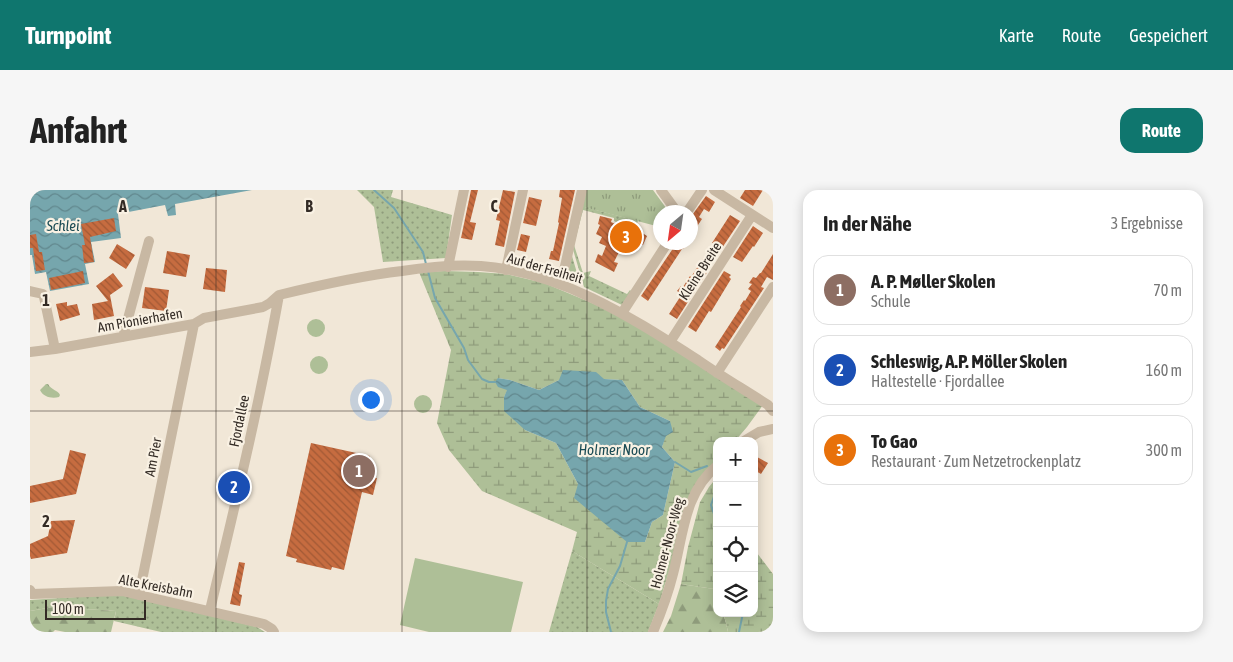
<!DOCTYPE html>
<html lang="de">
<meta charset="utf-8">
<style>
body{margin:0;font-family:"Asap Condensed",sans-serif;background:#f6f6f6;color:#222}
.controls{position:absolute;right:15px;bottom:15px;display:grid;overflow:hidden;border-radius:10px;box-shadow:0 2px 12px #0003}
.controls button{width:45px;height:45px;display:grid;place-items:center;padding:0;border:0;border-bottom:1px solid #e0e0e0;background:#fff;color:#222;font:25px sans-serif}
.compass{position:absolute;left:623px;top:15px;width:45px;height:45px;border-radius:50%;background:#fff;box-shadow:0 2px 12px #0003;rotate:209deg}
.scale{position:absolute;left:15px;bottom:12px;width:101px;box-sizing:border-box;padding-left:5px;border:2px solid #332b25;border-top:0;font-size:14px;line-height:18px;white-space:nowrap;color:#332b25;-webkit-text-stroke:4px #f9f1e3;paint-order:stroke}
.you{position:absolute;left:340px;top:209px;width:18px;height:18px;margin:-12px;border:4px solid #fff;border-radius:50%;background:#1a73e8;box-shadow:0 0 0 8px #1a73e833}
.badge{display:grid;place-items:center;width:32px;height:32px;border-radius:50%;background:#0f766e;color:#fff;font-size:16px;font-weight:700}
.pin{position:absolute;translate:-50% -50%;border:2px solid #fff;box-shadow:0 1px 5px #0006}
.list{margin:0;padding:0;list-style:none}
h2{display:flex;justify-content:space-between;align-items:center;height:65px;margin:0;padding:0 20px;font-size:21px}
h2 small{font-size:16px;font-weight:400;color:#767676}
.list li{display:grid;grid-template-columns:32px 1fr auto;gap:15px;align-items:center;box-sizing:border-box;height:70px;margin:0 10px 10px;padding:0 10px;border:1px solid #e0e0e0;border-radius:15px}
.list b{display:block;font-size:19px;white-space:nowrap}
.list p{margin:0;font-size:16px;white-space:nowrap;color:#767676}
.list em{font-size:16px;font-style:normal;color:#767676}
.icon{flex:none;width:28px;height:28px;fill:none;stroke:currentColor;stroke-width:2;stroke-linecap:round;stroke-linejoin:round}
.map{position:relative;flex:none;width:743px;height:442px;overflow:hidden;border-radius:15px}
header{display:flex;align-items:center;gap:30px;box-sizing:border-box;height:70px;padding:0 25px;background:#0f766e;color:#fff}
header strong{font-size:24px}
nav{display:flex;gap:28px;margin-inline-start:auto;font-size:18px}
.intro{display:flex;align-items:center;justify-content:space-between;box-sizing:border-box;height:120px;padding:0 30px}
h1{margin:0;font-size:35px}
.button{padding:12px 22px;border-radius:15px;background:#0f766e;color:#fff;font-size:18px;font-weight:700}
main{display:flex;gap:30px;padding:0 30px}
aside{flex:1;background:#fff;border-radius:15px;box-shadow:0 2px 12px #0003}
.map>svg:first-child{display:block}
.grass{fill:url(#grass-dots)}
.forest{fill:url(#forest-firs)}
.wetland{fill:url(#wetland-marsh);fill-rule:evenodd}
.park{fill:url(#park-tufts)}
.pitch{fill:#aebf97}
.water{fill:url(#water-waves)}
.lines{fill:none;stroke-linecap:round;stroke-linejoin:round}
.stream{stroke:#76a6ad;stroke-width:2}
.building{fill:url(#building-back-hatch)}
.minor{stroke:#c8b8a3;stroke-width:10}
.grid{fill:none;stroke:#332b25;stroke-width:1;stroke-opacity:0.55}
.labels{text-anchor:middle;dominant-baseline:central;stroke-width:4.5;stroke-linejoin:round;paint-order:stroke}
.street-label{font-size:14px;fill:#332b25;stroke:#f9f1e3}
.water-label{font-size:15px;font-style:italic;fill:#1b4b54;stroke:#f9f1e3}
.grid-label{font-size:16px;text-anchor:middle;font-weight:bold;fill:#332b25;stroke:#f9f1e3;stroke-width:4.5;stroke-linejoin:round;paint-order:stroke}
</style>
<header>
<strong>Turnpoint</strong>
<nav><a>Karte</a><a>Route</a><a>Gespeichert</a></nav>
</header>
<div class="intro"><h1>Anfahrt</h1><a class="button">Route</a></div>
<main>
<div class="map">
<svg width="743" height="442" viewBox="0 0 743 442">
<defs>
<pattern id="grass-dots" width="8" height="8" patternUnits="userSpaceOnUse" patternTransform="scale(1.25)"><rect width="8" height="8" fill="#aebf97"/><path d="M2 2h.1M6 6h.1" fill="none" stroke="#8e9b7b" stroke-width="1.8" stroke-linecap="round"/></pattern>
<pattern id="forest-firs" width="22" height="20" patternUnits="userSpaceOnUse" patternTransform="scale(1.25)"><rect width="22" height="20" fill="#aebf97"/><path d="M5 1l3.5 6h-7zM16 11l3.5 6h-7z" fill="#8e9b7b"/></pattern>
<pattern id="wetland-marsh" width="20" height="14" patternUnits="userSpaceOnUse" patternTransform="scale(1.25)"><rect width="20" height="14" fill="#aebf97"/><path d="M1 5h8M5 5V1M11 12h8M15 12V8" fill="none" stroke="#8e9b7b"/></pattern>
<pattern id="park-tufts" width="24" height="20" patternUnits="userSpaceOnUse" patternTransform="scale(1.25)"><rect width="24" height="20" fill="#aebf97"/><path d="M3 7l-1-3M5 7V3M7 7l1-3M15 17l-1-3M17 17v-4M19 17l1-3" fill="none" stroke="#8e9b7b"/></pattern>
<pattern id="water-waves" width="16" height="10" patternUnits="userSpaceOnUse" patternTransform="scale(1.25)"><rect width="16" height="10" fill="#76a6ad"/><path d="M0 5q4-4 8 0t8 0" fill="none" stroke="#61878d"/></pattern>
<pattern id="building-back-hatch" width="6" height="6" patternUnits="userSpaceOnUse" patternTransform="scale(1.25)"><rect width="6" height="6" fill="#c66c40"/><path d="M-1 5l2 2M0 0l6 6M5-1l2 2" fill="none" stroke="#a15935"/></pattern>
</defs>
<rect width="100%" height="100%" fill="#f1e7d7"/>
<path class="grass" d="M327,0H363L361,7L422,25L416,68L353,72L344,17Z
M551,16L608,31L604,40L584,31V28L553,20L544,55L553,83L561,81L559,86L597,104L600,100L601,101L592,115L554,97L542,56Z
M542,66L550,93L549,94L535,89Z
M542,361L629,414L618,442H519Z
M92,404L227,437L235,442H131L84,431L86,421L23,417L0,421V410Z"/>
<path class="forest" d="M651,394L684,399L687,405V423H693L696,433L698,442H633L641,426Z
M23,417L86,421L81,442H35L25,440L23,442H0V421Z"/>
<path class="wetland" d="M415,81L448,82L476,84L514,93L593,126L733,215L717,237L705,251H687V271L665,297L629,414L542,361L547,342L452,301L419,260L407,233L421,160L389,82ZM468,188L480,190L509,200L529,190L574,189L592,190L610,217L640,231L632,257L645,272L633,325L622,332L615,352L548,294L526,253L495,240L474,207L478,199Z
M687,287V405L684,399L651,394L658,357L670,312L679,297Z
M724,359L743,384V442H698L696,433L693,423H724Z"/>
<path class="park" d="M554,0H623L639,22H630V37L550,16Z
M16,194H18C21,200 28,200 30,205L29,207C22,209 13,207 10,200Z"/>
<path class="pitch" d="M277 138a9 9 0 1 1 18 0a9 9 0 1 1-18 0Z
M280 175a9 9 0 1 1 18 0a9 9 0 1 1-18 0Z
M384 214a9 9 0 1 1 18 0a9 9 0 1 1-18 0Z
M385,368L493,392L481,442H399L370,435Z"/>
<path class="water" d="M0,0H222L145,14L146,25L138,26L135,15L88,24L91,48L61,52L65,72L55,74L59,94L20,101L16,82L5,84L2,65H0Z
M533,180L566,182L574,189L592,190L610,217L640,231L643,242L636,246L632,257L645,272L633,325L622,332L615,352H597L544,308L548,294L526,253L495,240L474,221V207L477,200L468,197L465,192L468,188L480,190L509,200L529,190Z"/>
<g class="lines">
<path class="stream" d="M344,0L364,18L393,62L396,74
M398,81L405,108L434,158L438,170L452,189L459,192H465
M645,272L661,282L677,276
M687,298L681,315L687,333
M581,442L576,422V411L578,399L590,376L597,352
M709,442L713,423"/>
</g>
<path class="building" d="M441,0H448L440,32L446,33L442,50L431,48Z
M473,0L485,2L474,57L465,55L470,31L466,30Z
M530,0H545L529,71L519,69L521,61H523L529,33L528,32L532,8L529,7Z
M715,0H733L723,16L710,8Z
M676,6L685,12L679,22L674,19L669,27L672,29L660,47V28Z
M499,7L512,10L506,36L493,33Z
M700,25L710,31L688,64L680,59L684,54L682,53Z
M570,26L582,29L581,32L604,43L606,39L617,46L613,55L610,54L606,62L592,56L584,72L588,73L584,82L565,72L568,64L572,66L576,56L569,53L572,47L566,44L570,35L568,34Z
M84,28L86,41L60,47L64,72L54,73L52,55H55L51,34Z
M723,36L733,43L724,57L723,56L712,72L703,67Z
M6,44L9,62H12L15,80L6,81L3,58H0V45Z
M491,44L500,46L496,62L487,60Z
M645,52H658L653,59H652L618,111L611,106L646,54Z
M87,54L105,65L96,79L79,68Z
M137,61L160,65L156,87L133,83Z
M743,64V90L737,87L731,97L734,98L694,159L692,158L690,161L685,157L711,117L710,116L714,110L715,111L721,101L718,99L722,94L719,93L723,87L726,88L730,83H731Z
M674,67L681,72L680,75L681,76L647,129L639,124L652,104L647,101L651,96L653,97L660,86L661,87Z
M176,78L197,80L195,102L173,99Z
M53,81L55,93L21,100L19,88Z
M694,81L701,85L699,87L701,89L681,122L679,121L666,142L658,137Z
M83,83L93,96L80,105L84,126L64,130L62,114L78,111L66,96Z
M115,97L139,100L136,121L112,118Z
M37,112V116L47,114L50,125L30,131L26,114Z
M281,253L340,266L335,286L347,288L343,305L332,302L314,380L302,377L301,380L266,372L267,369L256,366Z
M40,260L56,264L46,304L0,313V296L33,289Z
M727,267L738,273L731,284L724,280V272Z
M45,330L37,363L1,369L0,366V354L18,346L21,331Z
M209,372L215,373L209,404L212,405L210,416L200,414Z"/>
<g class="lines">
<path class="minor" d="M631,0L647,22
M684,0L743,38
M657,22L672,0
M418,77L434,0
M476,80L493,0
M531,94L552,0
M0,101L13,104L14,107L25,159
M592,123L638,52
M93,147L119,51
M640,152L722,25
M0,162L25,159L164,134L174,128L233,117L240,113L249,105C290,95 329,86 372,81C397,77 425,74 451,76C532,82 602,128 668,170C691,186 715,200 738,215L743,221
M687,183L743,97
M714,251L729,242L743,239
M0,400L2,404L92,401L234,434L242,439L244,442
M109,405L164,134
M180,420C205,316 230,211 249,105
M623,442C631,423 638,404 643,384C653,347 654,302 687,276"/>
</g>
<path class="grid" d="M186,0V442M372,0V442M557,0V442M0,221H743"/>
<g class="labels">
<g class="street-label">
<text transform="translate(515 78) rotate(16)">Auf der Freiheit</text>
<text transform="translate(670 81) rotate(-57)">Kleine Breite</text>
<text transform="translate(110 130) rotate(-10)">Am Pionierhafen</text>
<text transform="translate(209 231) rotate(-78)">Fjordallee</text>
<text transform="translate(123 267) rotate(-79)">Am Pier</text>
<text transform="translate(637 353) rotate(-75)">Holmer-Noor-Weg</text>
<text transform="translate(126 396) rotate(11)">Alte Kreisbahn</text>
</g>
<g class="water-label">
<text x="33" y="35">Schlei</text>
<text x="584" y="259">Holmer Noor</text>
</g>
</g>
<g class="grid-label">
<text x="93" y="22">A</text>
<text x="279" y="22">B</text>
<text x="464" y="22">C</text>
<text x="16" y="116">1</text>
<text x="16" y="337">2</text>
</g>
</svg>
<div class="controls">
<button>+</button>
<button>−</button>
<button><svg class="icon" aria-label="locate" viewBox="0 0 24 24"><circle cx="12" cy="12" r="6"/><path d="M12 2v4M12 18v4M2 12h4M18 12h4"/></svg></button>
<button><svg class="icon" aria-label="layers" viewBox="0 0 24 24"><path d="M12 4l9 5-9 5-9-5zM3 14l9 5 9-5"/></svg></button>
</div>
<svg class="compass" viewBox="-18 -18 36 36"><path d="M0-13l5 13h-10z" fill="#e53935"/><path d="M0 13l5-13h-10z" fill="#767676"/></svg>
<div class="scale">100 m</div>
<div class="you"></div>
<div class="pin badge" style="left:329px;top:281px;background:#8d6e63">1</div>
<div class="pin badge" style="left:204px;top:297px;background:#1a4fb4">2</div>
<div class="pin badge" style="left:596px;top:47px;background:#e8710a">3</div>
</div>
<aside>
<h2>In der Nähe<small>3 Ergebnisse</small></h2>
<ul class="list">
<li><span class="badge" style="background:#8d6e63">1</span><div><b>A. P. Møller Skolen</b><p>Schule</p></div><em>70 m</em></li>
<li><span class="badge" style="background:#1a4fb4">2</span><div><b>Schleswig, A.P. Möller Skolen</b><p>Haltestelle · Fjordallee</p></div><em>160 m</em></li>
<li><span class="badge" style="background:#e8710a">3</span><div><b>To Gao</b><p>Restaurant · Zum Netzetrockenplatz</p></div><em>300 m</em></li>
</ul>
</aside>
</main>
